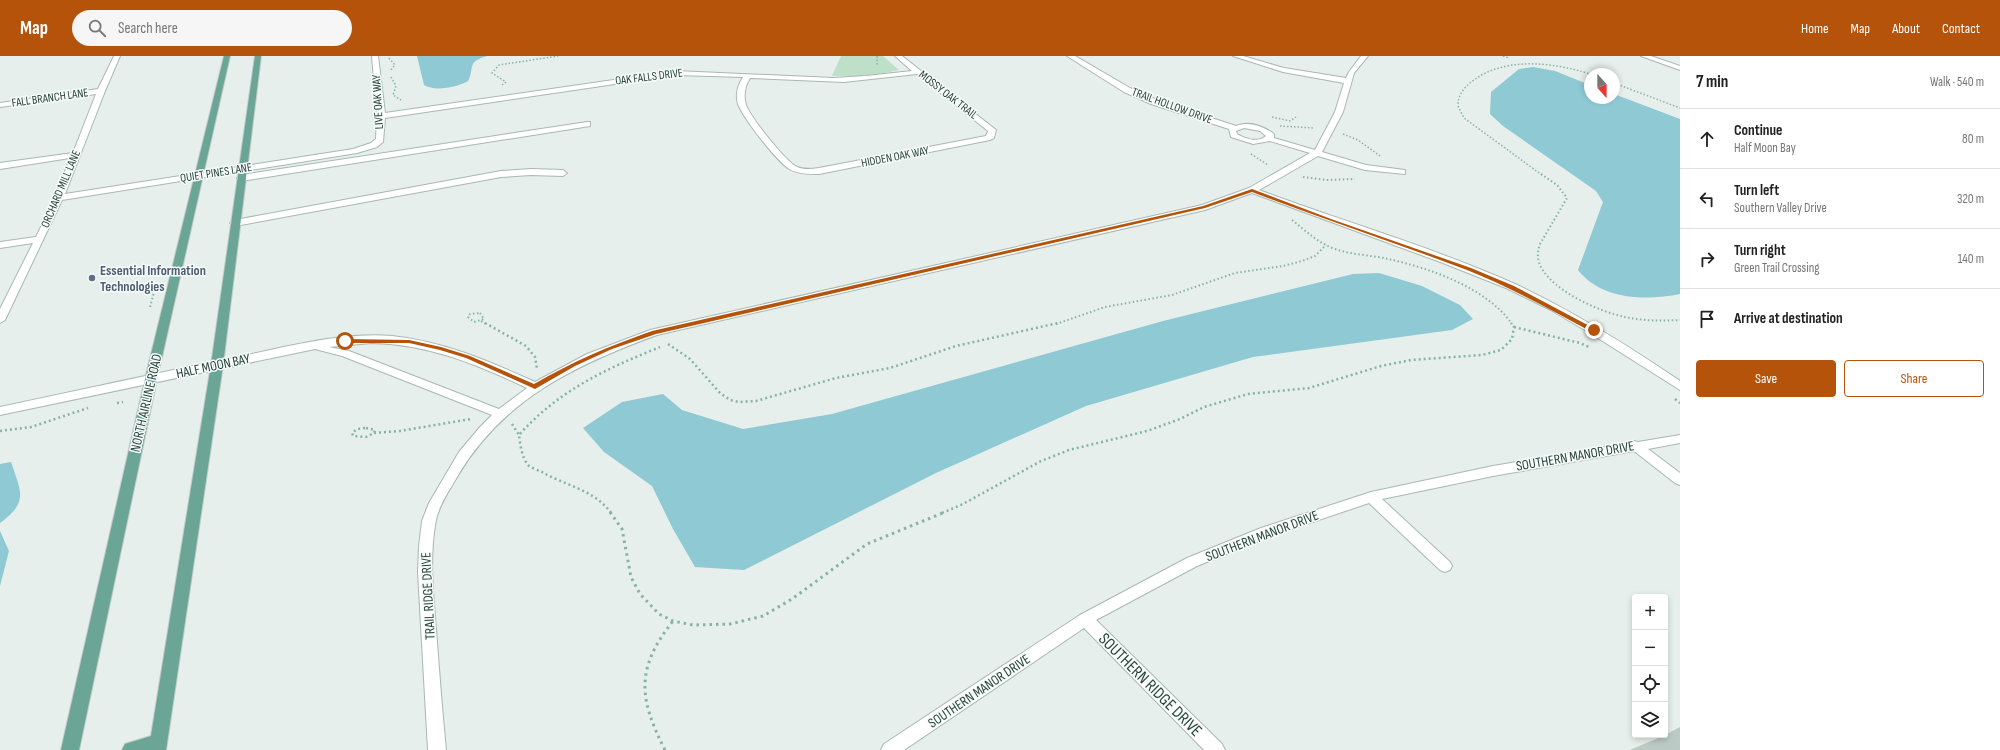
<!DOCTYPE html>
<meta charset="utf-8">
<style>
body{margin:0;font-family:"Sofia Sans Condensed",sans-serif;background:#f6f6f6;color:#222}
.controls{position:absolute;right:12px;bottom:12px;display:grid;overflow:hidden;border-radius:4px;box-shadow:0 2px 6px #0003}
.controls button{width:36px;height:36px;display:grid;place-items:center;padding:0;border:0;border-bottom:1px solid #e0e0e0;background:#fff;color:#222;font:20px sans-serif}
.compass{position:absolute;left:1584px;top:12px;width:36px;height:36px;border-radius:50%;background:#fff;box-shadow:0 2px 6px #0003;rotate:159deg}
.stop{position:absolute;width:12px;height:12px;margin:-9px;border:3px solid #b45309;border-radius:50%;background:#fff}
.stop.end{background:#b45309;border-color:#fff;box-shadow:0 1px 4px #0008}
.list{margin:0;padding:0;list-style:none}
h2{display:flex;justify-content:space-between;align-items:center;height:52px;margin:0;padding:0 16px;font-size:17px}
h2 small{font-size:13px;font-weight:400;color:#767676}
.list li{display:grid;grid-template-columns:26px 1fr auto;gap:12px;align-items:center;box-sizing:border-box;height:60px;padding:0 16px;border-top:1px solid #e0e0e0}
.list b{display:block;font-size:15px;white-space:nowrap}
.list p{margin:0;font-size:13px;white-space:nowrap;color:#767676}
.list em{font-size:13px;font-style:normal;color:#767676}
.actions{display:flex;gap:8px;padding:12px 16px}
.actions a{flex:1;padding:9px 0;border:1px solid #b45309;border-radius:4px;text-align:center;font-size:14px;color:#b45309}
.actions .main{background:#b45309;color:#fff}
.icon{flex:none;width:22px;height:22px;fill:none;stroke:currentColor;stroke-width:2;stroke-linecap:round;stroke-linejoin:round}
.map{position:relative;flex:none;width:1680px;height:694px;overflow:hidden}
header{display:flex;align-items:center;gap:24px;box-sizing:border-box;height:56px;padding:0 20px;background:#b45309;color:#fff}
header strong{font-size:19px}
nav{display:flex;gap:22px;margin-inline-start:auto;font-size:14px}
.search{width:280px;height:36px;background:#f6f6f6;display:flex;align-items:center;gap:10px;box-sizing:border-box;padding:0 14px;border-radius:22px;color:#767676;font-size:15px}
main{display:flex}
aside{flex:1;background:#fff}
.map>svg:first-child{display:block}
.green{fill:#bfe0c8}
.water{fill:#8ec9d4}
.building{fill:#bbcac4}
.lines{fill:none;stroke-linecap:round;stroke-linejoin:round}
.minor-casing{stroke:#a8b8b2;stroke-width:2}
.major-casing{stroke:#c2cac8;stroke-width:2}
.path-far3{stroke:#86b3a5;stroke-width:1.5;stroke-dasharray:1.5 2;stroke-linecap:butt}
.path-far2{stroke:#86b3a5;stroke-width:2;stroke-dasharray:1.5 2.5;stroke-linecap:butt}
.path-far1{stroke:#86b3a5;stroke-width:2.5;stroke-dasharray:2 3;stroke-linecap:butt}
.path{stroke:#86b3a5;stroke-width:3;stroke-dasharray:2.5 4;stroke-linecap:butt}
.minor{fill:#fff;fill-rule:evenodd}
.major{fill:#6aa596;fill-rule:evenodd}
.route{fill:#b45309}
.service-dot{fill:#5c6f8a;stroke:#f7fbf9;stroke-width:1.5}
.labels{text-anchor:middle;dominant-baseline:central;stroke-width:3;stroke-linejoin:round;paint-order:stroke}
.far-street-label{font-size:12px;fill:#24423a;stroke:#f7fbf9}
.service-label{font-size:14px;font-weight:bold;fill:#4e5e75;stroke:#f7fbf9;text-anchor:start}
.street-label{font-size:14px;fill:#24423a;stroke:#f7fbf9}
.near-street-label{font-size:17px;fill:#24423a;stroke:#f7fbf9}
</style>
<header>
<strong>Map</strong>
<div class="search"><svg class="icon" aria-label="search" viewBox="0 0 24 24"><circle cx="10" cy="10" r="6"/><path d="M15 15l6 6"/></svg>Search here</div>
<nav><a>Home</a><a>Map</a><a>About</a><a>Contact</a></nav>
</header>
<main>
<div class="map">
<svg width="1680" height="694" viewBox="0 0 1680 694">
<rect width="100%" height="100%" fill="#e6efeb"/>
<path class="green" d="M841,0H883L899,14L870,20H832Z"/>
<path class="water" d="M417,0H487C466,6 475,12 468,25C458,31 435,36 424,29Z
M1533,11L1555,15L1590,29V42H1614V38L1680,63V238C1646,245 1601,244 1578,214L1603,146L1596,135L1503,70L1490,58L1491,36L1519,13Z
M1379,217L1422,230L1460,249L1473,263L1452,274L1253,301L1086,350L936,417L744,514L695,511L673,473L652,430L604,396L583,372L622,346L663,338L682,354L743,373L832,358L1163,265L1353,218Z
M11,406C21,436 29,446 0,467V408Z
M0,475L9,495L0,530Z"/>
<path class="building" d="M1680,671V694H1630L1665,679Z"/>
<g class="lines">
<g class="minor-casing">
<path id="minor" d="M114,0H120L105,35L65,138L353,93L371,87L376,83L377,60L372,0H378L385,57L676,15L834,22L866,20L912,15L895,0H902L996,74L994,82L990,84L819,118C809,118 798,118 789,113C776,104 743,62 738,48C735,38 738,29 743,21L676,19L385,62L383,86L377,91L357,97L62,144L5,264L0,267V253L33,187L0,192V186L36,181L55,142L70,102L0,113V107L73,97L96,38L0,51V47L98,33ZM917,18L988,75L986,80L819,112C812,113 804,114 797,111C785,105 751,62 746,49C743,39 745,30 750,22L844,26Z
M1067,0H1075L1130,32L1157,44L1236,70C1249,65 1263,70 1274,78V82L1315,94L1335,56L1344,27L1283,16L1233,0H1243L1284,12L1346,22L1349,16L1361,0H1368L1354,17L1343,56L1322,96L1366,109L1405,114V118L1365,114L1318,100L1259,134C1344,166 1432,191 1515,228C1573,255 1627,289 1680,325V334L1593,279L1551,254L1506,232L1443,207L1252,137L1205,154L657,279C575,309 503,343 457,421C449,435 439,449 436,464C429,500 433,537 436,573C439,613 442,654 446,694H428L418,516L419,490L422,465L429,447L459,396L480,371L492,359L342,300L315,293L0,359V351C81,334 161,316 242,300C291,290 342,276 392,280C442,285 489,305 535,326L587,298L650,274L1202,149L1249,132L1310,97L1270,85L1253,88L1231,81L1229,73L1151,48L1124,36ZM1244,72L1260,75L1266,80C1258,87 1246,83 1237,78L1236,75ZM371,287C428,288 476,308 527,332L499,353L349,295L329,291Z
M1641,0H1651L1680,10V14Z
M587,66H590V70L241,125L237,122L241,119Z
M531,113L563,114L567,117L563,120L531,119L501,121L235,170L230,167L235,164L501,115Z
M1680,379V387L1648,393L1680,417V429L1675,427L1634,395L1493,420L1382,443L1450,506L1452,510L1450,514L1445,516L1440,514L1369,447L1271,480L1197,510L1096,564L1222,688L1225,694H1204L1084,572L904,694H881L884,688L1080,559L1187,502L1261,472L1371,436L1493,410L1629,387L1634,385L1638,386Z"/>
</g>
<g class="major-casing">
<path id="major" d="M224,0H230L157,323L79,694H61L145,323Z
M255,0H261L223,309L166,694H122L125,688L151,680L211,309Z"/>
</g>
<path class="path-far3" d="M877,0V9
M1503,0L1509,2
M389,2L395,9L390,15
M391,21L396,30L393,39L401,44
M1614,27L1680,52
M502,29L506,26L492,17L499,9L558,0
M1272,61L1290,65L1296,61
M1280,70L1315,72
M1343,78L1358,84L1380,100
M1251,98L1268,109
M1542,119L1464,62L1458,50C1458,40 1462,34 1470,27C1502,0 1553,6 1590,18"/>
<path class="path-far2" d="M1541,118L1557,129L1567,142L1540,188C1538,194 1537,200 1539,206C1547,233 1600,256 1625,261C1643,265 1661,265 1680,264
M1303,121L1326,124L1355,123
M1292,164C1306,175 1318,187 1335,193C1352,199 1371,199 1388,203C1430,212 1487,232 1512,268
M150,251L156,229
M480,257L484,263L474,266L468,261L470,258Z
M481,265L486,268
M1056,268L1105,251L1172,239L1235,217L1283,210L1302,205L1315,200L1326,189"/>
<path class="path-far1" d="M485,267L526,290L535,301L537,313
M1514,271L1580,287L1591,292
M668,288L690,303L720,337L730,344L739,346L756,345L836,322L890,312L956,290L1058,267
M1675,343L1680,347
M117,347L123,346
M512,368L519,379
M366,372L375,374L374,377L366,381L353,380L352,377L357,373Z
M0,375L31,371L88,352
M374,377L400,375L471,363
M611,457C595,434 564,429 542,416C538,414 531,412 528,409C522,402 520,388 519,379C559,334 606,313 660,291
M942,457L963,448L1041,405L1069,394L1147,375L1180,363L1204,351L1248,338L1309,332L1381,310L1411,304L1482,299L1501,294L1512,283L1514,271L1511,267"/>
<path class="path" d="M610,456L622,473L631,521L640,538L659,558L673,565L693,569L730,568L763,560L792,543L867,488L945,456
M665,694C638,641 636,612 673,565"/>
<use href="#minor" class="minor"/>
<use href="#major" class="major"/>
</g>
<path class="route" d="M1252,133L1331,163L1471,212L1514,230L1597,274L1592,276C1551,254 1510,231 1467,214C1396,187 1323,163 1252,136L1205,152L656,278L612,293L575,310L535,333L466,302L440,294L409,287H345L342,285L345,283L409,284L441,291L470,300L534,328C574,305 609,290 652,275L1203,150Z"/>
<circle class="service-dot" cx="92" cy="222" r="4"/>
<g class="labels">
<g class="far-street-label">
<text transform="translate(649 21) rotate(-7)">OAK FALLS DRIVE</text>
<text transform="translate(948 39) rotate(38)">MOSSY OAK TRAIL</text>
<text transform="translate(50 42) rotate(-8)">FALL BRANCH LANE</text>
<text transform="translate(378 46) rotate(-93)">LIVE OAK WAY</text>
<text transform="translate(1172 50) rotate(20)">TRAIL HOLLOW DRIVE</text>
<text transform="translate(895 101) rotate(-11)">HIDDEN OAK WAY</text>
<text transform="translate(216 117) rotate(-9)">QUIET PINES LANE</text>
<text transform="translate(61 133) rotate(-67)">ORCHARD MILL LANE</text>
</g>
<g class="service-label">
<text x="100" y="214">Essential Information<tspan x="100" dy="16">Technologies</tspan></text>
</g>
<g class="street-label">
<text transform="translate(213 310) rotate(-12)">HALF MOON BAY</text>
<text transform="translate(146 347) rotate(-77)">NORTH AIRLINE ROAD</text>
<text transform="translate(1575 400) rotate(-10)">SOUTHERN MANOR DRIVE</text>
<text transform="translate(1262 480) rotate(-21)">SOUTHERN MANOR DRIVE</text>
<text transform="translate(428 540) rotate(-93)">TRAIL RIDGE DRIVE</text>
<text transform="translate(979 635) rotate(-34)">SOUTHERN MANOR DRIVE</text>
</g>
<g class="near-street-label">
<text transform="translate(1150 629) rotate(45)">SOUTHERN RIDGE DRIVE</text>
</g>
</g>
</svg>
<div class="controls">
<button>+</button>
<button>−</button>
<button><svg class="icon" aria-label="locate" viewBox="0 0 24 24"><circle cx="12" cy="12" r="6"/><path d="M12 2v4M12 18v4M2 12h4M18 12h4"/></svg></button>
<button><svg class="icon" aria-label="layers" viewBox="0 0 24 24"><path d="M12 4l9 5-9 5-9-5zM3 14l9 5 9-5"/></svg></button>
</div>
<svg class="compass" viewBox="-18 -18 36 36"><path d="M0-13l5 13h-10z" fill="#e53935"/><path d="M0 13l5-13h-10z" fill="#767676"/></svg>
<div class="stop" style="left:345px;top:285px"></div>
<div class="stop end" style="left:1594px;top:274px"></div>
</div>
<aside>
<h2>7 min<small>Walk · 540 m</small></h2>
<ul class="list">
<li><svg class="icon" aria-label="ahead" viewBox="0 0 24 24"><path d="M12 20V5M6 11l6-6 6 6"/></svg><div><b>Continue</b><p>Half Moon Bay</p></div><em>80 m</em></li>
<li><svg class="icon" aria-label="left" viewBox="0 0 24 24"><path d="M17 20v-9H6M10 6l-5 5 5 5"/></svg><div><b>Turn left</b><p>Southern Valley Drive</p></div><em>320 m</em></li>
<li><svg class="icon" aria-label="right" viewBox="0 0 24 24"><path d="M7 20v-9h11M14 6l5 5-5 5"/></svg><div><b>Turn right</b><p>Green Trail Crossing</p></div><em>140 m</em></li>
<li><svg class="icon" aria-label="arrive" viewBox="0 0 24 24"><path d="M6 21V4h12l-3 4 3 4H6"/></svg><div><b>Arrive at destination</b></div></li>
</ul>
<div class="actions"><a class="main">Save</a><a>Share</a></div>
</aside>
</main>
